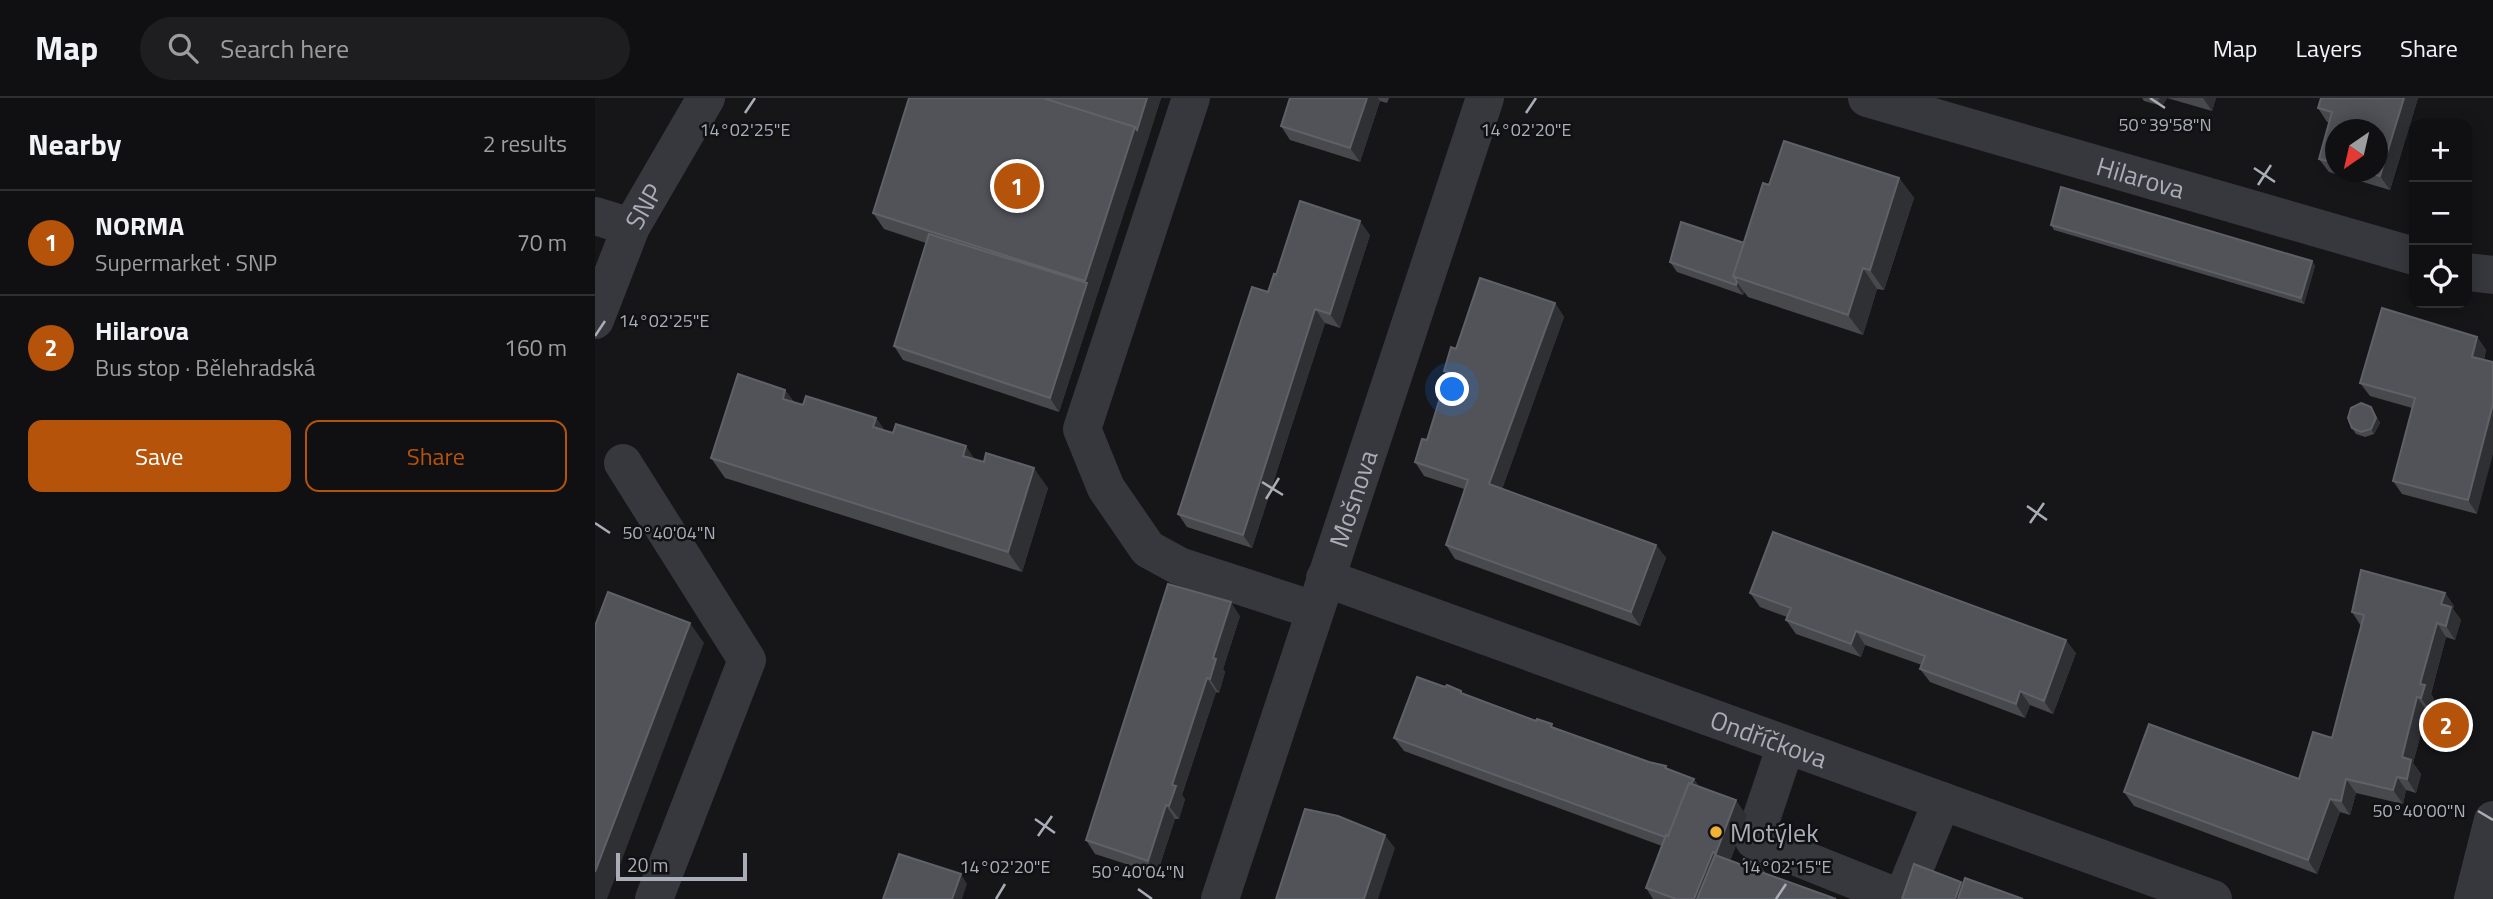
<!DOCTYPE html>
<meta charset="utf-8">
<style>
body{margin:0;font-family:"Titillium Web",sans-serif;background:#1e1e20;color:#f1f3f6}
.controls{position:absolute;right:21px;top:21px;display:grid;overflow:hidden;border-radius:14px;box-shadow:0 4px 18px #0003}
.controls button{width:63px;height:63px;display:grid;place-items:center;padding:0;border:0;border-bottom:2px solid #303032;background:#101012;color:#f1f3f6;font:35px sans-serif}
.compass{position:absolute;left:1730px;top:21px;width:63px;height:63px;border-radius:50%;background:#101012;box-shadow:0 4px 18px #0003;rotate:214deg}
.scale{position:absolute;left:21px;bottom:18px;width:131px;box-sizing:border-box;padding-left:7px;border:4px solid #a8adb8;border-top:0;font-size:19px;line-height:24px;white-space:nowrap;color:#a8adb8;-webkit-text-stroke:5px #111113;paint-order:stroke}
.you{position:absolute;left:858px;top:292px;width:24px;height:24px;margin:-18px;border:5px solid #fff;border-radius:50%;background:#1a73e8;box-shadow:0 0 0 10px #1a73e833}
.badge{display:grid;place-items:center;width:46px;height:46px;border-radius:50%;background:#b45309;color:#fff;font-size:23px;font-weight:700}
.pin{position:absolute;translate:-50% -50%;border:4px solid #fff;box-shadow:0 2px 7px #0006}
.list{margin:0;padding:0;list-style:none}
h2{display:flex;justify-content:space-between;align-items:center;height:91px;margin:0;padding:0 28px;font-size:30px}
h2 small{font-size:23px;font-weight:400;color:#9c9d9f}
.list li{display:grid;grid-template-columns:46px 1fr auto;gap:21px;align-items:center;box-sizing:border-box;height:105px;padding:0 28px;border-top:2px solid #303032}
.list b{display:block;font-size:26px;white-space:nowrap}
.list p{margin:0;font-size:23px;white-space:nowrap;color:#9c9d9f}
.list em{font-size:23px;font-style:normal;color:#9c9d9f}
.actions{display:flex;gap:14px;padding:21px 28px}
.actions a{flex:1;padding:16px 0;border:2px solid #b45309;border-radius:14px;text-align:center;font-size:24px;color:#b45309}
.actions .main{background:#b45309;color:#fff}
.icon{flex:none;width:38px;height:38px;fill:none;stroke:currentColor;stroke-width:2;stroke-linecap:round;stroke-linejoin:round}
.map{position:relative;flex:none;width:1898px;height:801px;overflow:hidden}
header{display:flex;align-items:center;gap:42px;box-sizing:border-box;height:98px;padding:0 35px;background:#101012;border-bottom:2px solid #303032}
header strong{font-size:33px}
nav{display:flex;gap:38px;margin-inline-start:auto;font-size:24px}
.search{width:490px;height:63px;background:#1e1e20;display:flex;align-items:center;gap:18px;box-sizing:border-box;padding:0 24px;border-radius:38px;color:#9c9d9f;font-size:26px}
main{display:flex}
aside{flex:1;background:#101012}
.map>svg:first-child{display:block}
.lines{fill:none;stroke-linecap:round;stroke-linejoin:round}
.minor{stroke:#37383d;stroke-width:38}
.wall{fill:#47494d;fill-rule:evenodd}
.shaded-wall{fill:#2f3033}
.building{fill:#525359;stroke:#5f6168;stroke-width:2}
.ticks{fill:none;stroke:#a8adb8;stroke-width:2.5}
.poi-dot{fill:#f2b134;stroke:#111113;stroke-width:2.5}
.labels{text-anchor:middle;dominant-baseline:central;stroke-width:5;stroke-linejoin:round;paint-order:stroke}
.street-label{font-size:26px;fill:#a8adb8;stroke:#111113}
.poi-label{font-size:26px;fill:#a8adb8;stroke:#111113;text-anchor:start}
.ticks-label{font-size:18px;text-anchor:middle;fill:#a8adb8;stroke:#111113;stroke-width:5;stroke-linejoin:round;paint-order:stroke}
</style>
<header>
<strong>Map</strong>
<div class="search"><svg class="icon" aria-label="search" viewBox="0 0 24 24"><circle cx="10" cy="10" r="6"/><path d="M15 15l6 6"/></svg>Search here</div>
<nav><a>Map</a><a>Layers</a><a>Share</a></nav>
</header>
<main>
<aside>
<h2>Nearby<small>2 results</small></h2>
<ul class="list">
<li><span class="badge">1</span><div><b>NORMA</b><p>Supermarket · SNP</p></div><em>70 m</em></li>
<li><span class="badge">2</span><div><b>Hilarova</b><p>Bus stop · Bělehradská</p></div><em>160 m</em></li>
</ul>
<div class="actions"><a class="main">Save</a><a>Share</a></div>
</aside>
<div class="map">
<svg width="1898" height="801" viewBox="0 0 1898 801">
<rect width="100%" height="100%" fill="#161618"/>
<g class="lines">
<g class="minor">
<path d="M596,0L487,331L511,390L553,451L584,468L719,512"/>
<path id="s1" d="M1272,0L1819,158"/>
<path d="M0,118L36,129"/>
<path d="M1872,174L1898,177"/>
<path id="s2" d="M0,222L36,129L111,0"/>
<path d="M28,365L152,562L59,801"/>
<path id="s3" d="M730,480L1618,801"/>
<path d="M1191,647L1159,742L1307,801L1347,703"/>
<path id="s4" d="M625,801L890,0"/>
<path d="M1878,801L1898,722"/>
</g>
</g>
<path class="wall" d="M566,0L464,314L308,262L299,248L331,145L289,131L278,115Z
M695,0H794L792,5L785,3L765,64L695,42L686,28Z
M1547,0H1572L1567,8L1549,3Z
M1572,0H1621L1617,13Z
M1823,0L1795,92L1734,74L1724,61L1734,24H1732L1723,10ZM1740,32L1782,74H1740Z
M1304,80L1319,100L1289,192L1282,191L1268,237L1153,199L1149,194L1148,197L1082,174L1075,164L1149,145L1174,87Z
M1456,127L1717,163L1720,168L1709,206L1459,132Z
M775,137L745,230L730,225L657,450L592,429L583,416L673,194L681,177Z
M960,205L969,219L907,391L1061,447L1071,460L1045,528L860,461L851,447L869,391L829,378L820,364L832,342L852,278L849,273L861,251Z
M1882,239L1891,252L1889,262L1882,416L1807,396L1798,383L1817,310L1775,298L1765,285Z
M190,292L199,304L208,307L281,320L290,333L380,361L453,390L427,474L130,380L116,360Z
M1776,309L1785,325L1779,336L1770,339L1761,336L1757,330Z
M1155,495L1481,555L1458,616L1435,607L1430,620L1335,584L1325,571L1327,567L1270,547L1266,559L1201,536L1191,522L1192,519L1165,509Z
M1850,495L1859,508L1858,511L1866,522L1860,542L1851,539L1836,596L1839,601L1836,614L1832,613L1818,665L1826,676L1821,695L1811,692L1808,706L1761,695L1755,717L1745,714L1722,776L1539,708L1529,694L1704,681L1737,640L1766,528L1757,514Z
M645,518L628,571L630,574L624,595L621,594L587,697L590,701L584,721H580L562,776L500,756L491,742Z
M850,589L1054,664L1071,668L1073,671L1099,681L1104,689L1152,718L1135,763L1147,767H1165L1171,776L1241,801H1058L1051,790L1067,748L809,653L799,640Z"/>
<path class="shaded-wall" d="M552,0H566L552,45L542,32Z
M772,0H783L785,3L765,64L755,50Z
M1565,0H1572L1567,8L1563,2Z
M1608,0H1621L1617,13Z
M1809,0H1823L1795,92L1785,78Z
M540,29L552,45L464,314L455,300L492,185L490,183Z
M1304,80L1319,100L1289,192L1275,172Z
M765,123L775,137L745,230L735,216Z
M1717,163L1720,168L1709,206L1706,200Z
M1268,170L1282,191L1268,237L1253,217Z
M1142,184L1149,194L1148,197L1141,187Z
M960,205L969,219L904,400L894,386Z
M720,211L730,225L657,450L648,437Z
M1882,239L1891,252L1886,273L1877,259Z
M190,292L204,312L188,301Z
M1898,306V356L1882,416L1873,402Z
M1776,309L1785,325L1779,336L1776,331Z
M281,320L295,340L278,329Z
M371,348L385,369L368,358Z
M439,370L453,390L427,474L413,454Z
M1061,447L1071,460L1045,528L1036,514Z
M1850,495L1859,508L1858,511L1866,522L1860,542L1851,528L1846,506Z
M636,504L645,518L628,571L630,574L624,595L615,581L618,560Z
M95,525L109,545L12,801H0V774Z
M1842,525L1851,539L1836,596L1839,601L1836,614L1826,600L1825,586Z
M1261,533L1270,547L1266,559L1256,546Z
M1471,542L1481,555L1458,616L1449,603Z
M612,580L621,594L587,697L590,701L584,721L574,708L577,687Z
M1425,593L1435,607L1430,620L1421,606Z
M1822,599L1832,613L1818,665L1826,676L1821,695L1812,681L1807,659Z
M1802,679L1811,692L1808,706L1798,692Z
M1099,681L1108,694L1075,741Z
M1751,681L1761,695L1755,717L1746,703Z
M1735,701L1745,714L1722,776L1713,762Z
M1141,702L1152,718L1132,771L1121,755Z
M571,707L580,721L562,776L553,763Z
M790,737L800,750L783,801H769Z
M1118,754L1129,770L1117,801H1099Z
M1165,767L1174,780L1163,773Z
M366,776L372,786L367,801H357Z
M1366,784L1377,800V801H1360Z"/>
<path class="building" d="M314,0H448L540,29L490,183L278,115Z
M448,0H552L542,32L540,29Z
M695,0H772L755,50L686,28Z
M1726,0H1809L1785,78L1769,74H1782V32H1740V65L1724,61L1737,14L1723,10Z
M1189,43L1304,80L1275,172L1268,170L1253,217L1138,178L1168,85L1174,87Z
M1466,89L1717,163L1706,200L1456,127Z
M705,103L765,123L735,216L720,211L648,437L583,416L657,189L673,194L679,176L681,177Z
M1086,124L1149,145L1138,178L1142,184L1141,187L1075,164Z
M334,136L492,185L455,300L299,248Z
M885,180L960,205L894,386L1061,447L1036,514L851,447L873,382L820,364L827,341L832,342L853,274L849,273L856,249L861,251Z
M1787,210L1882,239L1877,259L1898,264V306L1873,402L1798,383L1820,300L1765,285Z
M143,276L190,292L188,301L208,307L211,298L281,320L278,329L298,335L301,326L371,348L368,358L389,364L391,355L439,370L413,454L116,360Z
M1766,305L1776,309L1781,320L1776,331L1766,334L1757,330L1753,320L1756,310Z
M1178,434L1471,542L1449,603L1425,593L1421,606L1325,571L1330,558L1261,533L1256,546L1191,522L1196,510L1155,495Z
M1766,472L1850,495L1846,506L1856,509L1851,528L1842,525L1825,586L1830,587L1826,600L1822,599L1807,659L1816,662L1812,681L1802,679L1798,692L1751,681L1746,703L1735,701L1713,762L1529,694L1554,626L1704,681L1718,634L1737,640L1769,517L1757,514Z
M573,486L636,504L618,560L621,561L615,581L612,580L577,687L581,688L574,708L571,707L553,763L491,742Z
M13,494L95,525L0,774V528Z
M822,579L850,589L852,587L866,593V595L941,623L942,621L957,626L956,629L1054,664L1071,668L1070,670L1099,681L1096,686L1094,685L1073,738L1071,737L1070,739L799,640Z
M1094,685L1141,702L1121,755L1118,754L1099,801H1081L1051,790L1071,737L1073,738Z
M710,711L743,718L790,737L769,801H681Z
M304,756L366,776L357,801H288Z
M1120,757L1147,767L1149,761L1165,767L1163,773L1241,801H1102Z
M1319,766L1366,784L1360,801H1307Z
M1370,780L1428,801H1363Z"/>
<path class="ticks" d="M1555,0L1570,10M150,15L160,0M931,15L941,0M1659,70L1680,84M1663,87L1676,67M0,238L10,223M667,384L688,397M671,401L684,380M1432,408L1452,422M0,425L15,435M1435,425L1449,405M1883,713L1898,722M440,721L460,735M443,738L457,718M543,791L557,801M401,801L410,786M1181,801L1191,786"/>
<circle class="poi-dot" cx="1121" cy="734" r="7"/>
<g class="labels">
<g class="street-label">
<text stroke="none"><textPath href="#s1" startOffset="285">Hilarova</textPath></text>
<text stroke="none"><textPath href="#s2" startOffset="124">SNP</textPath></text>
<text stroke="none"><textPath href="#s4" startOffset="422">Mošnova</textPath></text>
<text stroke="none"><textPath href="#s3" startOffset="472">Ondříčkova</textPath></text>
</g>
<g class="poi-label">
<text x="1135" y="734">Motýlek</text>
</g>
</g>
<g class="ticks-label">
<text x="1570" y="33">50°39'58"N</text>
<text x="150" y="38">14°02'25"E</text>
<text x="931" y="38">14°02'20"E</text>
<text x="69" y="229">14°02'25"E</text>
<text x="74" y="441">50°40'04"N</text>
<text x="1824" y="719">50°40'00"N</text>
<text x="410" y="775">14°02'20"E</text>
<text x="1191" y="775">14°02'15"E</text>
<text x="543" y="780">50°40'04"N</text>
</g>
</svg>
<div class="controls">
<button>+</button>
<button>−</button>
<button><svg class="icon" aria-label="locate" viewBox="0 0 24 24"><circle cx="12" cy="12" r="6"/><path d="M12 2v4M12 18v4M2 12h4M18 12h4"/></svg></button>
</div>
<svg class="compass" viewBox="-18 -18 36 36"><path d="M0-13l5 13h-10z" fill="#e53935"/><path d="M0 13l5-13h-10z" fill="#9c9d9f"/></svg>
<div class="scale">20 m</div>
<div class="you"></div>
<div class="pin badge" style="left:422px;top:88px">1</div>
<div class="pin badge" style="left:1851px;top:627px">2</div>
</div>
</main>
